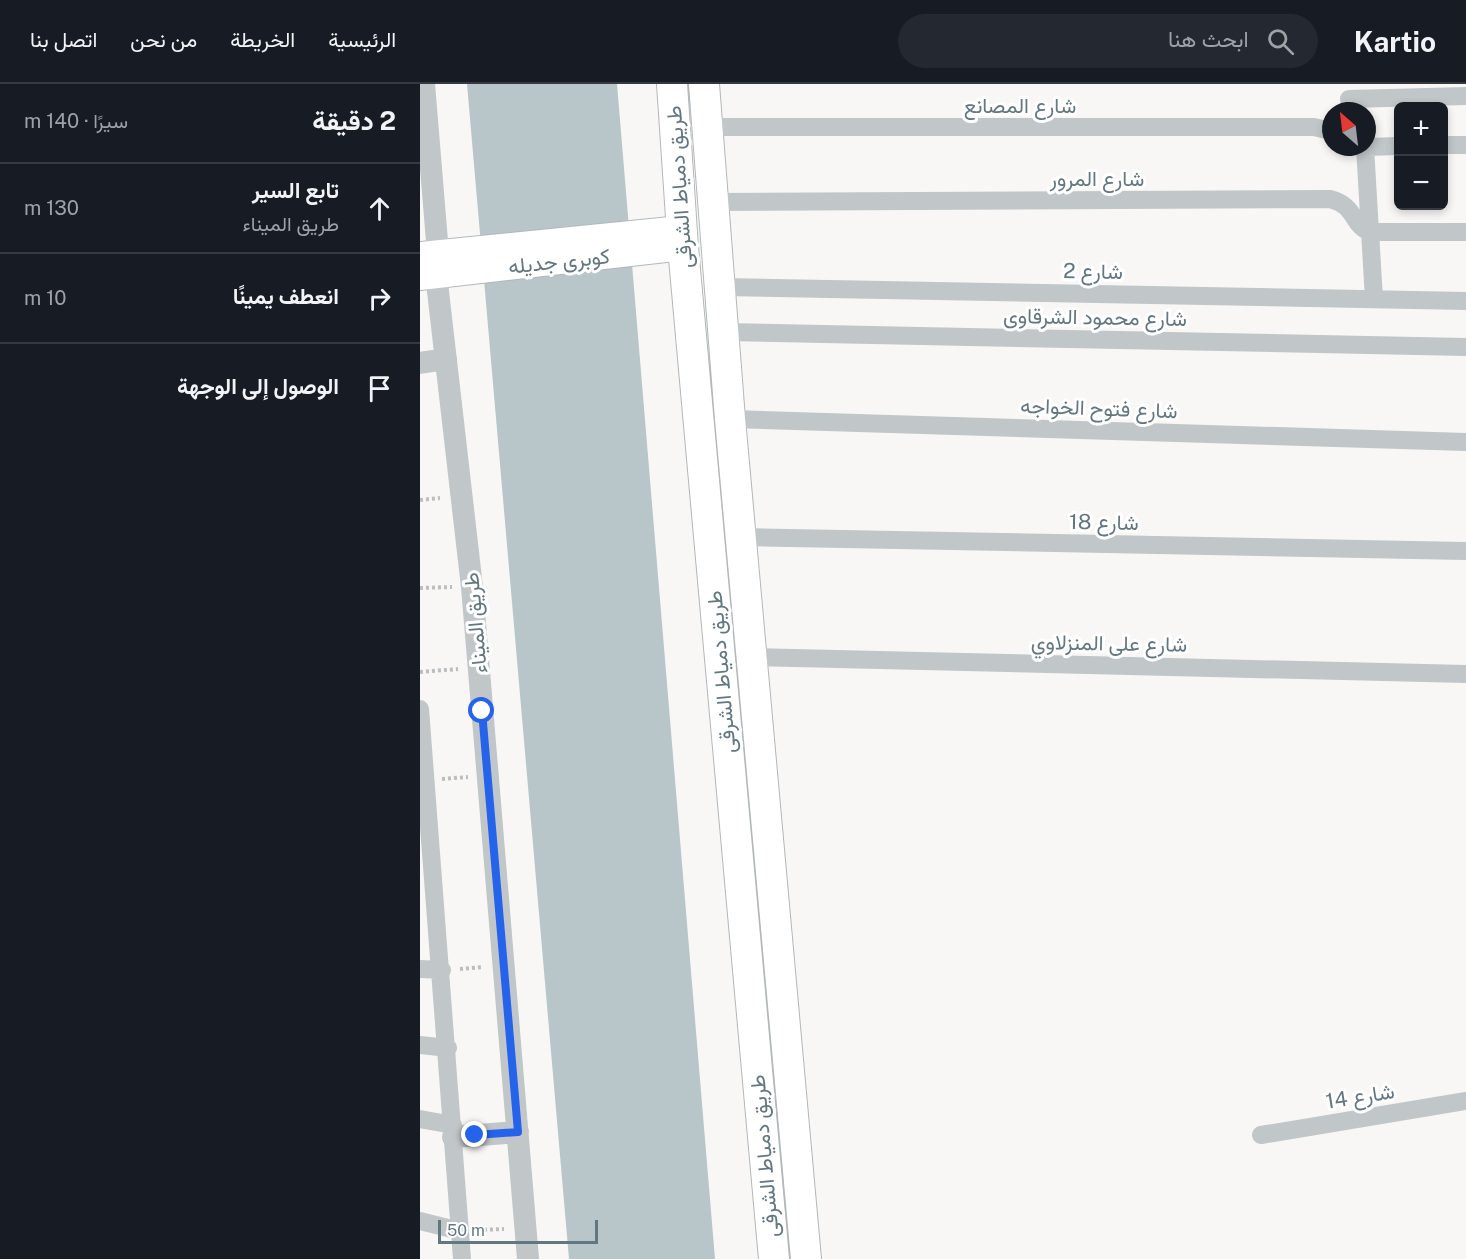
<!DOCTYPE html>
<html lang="ar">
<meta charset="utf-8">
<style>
body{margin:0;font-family:"Public Sans",Vazirmatn,sans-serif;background:#242831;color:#f1f3f6;direction:rtl}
.controls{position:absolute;right:18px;top:18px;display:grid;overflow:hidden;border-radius:9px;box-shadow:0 3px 9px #0003}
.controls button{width:54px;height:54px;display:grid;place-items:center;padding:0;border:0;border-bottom:2px solid #363941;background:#171b24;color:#f1f3f6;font:30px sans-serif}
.compass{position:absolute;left:902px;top:18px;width:54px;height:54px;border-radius:50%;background:#171b24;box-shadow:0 3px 9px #0003;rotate:332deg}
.scale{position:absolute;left:18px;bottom:15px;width:160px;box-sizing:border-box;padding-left:6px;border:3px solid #637780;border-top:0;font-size:16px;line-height:21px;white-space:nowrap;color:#637780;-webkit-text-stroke:4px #fff;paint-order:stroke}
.stop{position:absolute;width:18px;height:18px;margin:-14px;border:4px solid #2563eb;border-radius:50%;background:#fff}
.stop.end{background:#2563eb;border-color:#fff;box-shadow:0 2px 6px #0008}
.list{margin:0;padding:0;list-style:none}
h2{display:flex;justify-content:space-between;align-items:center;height:78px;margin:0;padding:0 24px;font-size:26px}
h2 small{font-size:20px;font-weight:400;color:#9ea1a6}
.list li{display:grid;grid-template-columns:39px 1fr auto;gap:18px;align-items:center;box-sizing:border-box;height:90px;padding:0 24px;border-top:2px solid #363941}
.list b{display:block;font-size:22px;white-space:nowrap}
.list p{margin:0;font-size:20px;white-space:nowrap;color:#9ea1a6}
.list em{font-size:20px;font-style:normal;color:#9ea1a6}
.icon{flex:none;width:33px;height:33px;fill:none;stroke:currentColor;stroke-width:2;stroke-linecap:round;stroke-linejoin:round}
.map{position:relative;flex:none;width:1046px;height:1175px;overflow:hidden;direction:ltr}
header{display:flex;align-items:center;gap:36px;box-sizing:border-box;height:84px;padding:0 30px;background:#171b24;border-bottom:2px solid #363941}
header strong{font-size:28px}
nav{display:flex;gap:33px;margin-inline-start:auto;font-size:21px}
.search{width:420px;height:54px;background:#242831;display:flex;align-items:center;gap:15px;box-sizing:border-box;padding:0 21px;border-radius:33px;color:#9ea1a6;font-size:22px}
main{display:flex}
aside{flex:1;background:#171b24}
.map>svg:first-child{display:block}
.water{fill:#b8c6c9}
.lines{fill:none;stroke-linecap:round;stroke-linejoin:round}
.secondary-casing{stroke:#b1b8bc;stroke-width:28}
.trunk-casing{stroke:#b2b7ba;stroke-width:32}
.path{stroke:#bbbec0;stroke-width:4;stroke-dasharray:3 3;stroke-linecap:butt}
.minor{stroke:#c1c6c9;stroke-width:18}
.tertiary{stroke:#c1c6c9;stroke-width:22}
.secondary{stroke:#fff;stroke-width:26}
.trunk{stroke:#fff;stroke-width:30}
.route{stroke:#2563eb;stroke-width:8}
.labels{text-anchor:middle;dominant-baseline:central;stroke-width:6;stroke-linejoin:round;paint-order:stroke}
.street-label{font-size:21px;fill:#637780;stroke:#fff}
</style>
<header>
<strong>Kartio</strong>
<div class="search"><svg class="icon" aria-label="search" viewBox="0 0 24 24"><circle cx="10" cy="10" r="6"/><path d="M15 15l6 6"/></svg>ابحث هنا</div>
<nav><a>الرئيسية</a><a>الخريطة</a><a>من نحن</a><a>اتصل بنا</a></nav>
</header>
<main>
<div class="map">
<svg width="1046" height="1175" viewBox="0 0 1046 1175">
<rect width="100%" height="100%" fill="#f8f7f5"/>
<path class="water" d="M47,0H197L295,1175H149Z"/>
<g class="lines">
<g class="secondary-casing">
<path id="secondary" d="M0,171L261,145
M0,193L263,163"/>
</g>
<g class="trunk-casing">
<path id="trunk" d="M252,0L263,163L354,1175
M284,0L310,335L386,1175"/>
</g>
<path class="path" d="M0,416L20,414
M0,504L32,503
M0,588L38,585
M22,695L48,693
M40,885L63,883
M58,1146L84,1145"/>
<path class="minor" d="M929,15L1046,12
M288,43H894L911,47
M1024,61H1046
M945,63L954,215
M947,63L978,62
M293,118L910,115C937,122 931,141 950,148H1046
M300,203L1046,217
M304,248L1046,263
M310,335L1046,358
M321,453L1046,467
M331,573L1046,590
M0,625L42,1175
M0,885L22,886
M0,961L28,964
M0,1035L33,1041
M841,1051L1046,1017
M0,1137L40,1147"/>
<path class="tertiary" d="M4,0L18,169
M16,190L52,503L108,1175
M0,279L26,275
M33,1053L98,1048"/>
<use href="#secondary" class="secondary"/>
<use href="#trunk" class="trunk"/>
</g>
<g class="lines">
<path class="route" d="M55,1051L98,1048L62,627"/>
</g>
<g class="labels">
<g class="street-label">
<text x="600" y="21">شارع المصانع</text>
<text x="677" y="94">شارع المرور</text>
<text transform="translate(259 103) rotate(-94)">طريق دمياط الشرقى</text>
<text transform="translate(139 177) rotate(-6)">كوبرى جديله</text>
<text transform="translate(673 187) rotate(1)">شارع 2</text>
<text transform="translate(675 233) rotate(1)">شارع محمود الشرقاوى</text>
<text transform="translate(679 324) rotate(2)">شارع فتوح الخواجه</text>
<text transform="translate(684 438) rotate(1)">شارع 18</text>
<text transform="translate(55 539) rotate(-95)">طريق الميناء</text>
<text transform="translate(689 559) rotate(1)">شارع على المنزلاوي</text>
<text transform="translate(301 588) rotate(-95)">طريق دمياط الشرقى</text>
<text transform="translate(940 1012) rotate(-9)">شارع 14</text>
<text transform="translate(344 1072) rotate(-95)">طريق دمياط الشرقى</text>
</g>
</g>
</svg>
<div class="controls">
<button>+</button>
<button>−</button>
</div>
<svg class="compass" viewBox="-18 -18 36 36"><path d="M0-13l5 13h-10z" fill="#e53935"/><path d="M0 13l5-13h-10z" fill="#9ea1a6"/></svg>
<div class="scale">50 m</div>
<div class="stop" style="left:62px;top:627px"></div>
<div class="stop end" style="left:55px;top:1051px"></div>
</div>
<aside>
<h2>2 دقيقة<small>سيرًا · 140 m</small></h2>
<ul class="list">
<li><svg class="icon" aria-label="ahead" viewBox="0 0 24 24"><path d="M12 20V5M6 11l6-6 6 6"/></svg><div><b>تابع السير</b><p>طريق الميناء</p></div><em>130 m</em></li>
<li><svg class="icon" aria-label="right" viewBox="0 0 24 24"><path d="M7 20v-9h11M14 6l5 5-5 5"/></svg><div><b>انعطف يمينًا</b></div><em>10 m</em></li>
<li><svg class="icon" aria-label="arrive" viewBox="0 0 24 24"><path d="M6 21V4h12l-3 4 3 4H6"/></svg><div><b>الوصول إلى الوجهة</b></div></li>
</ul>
</aside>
</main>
